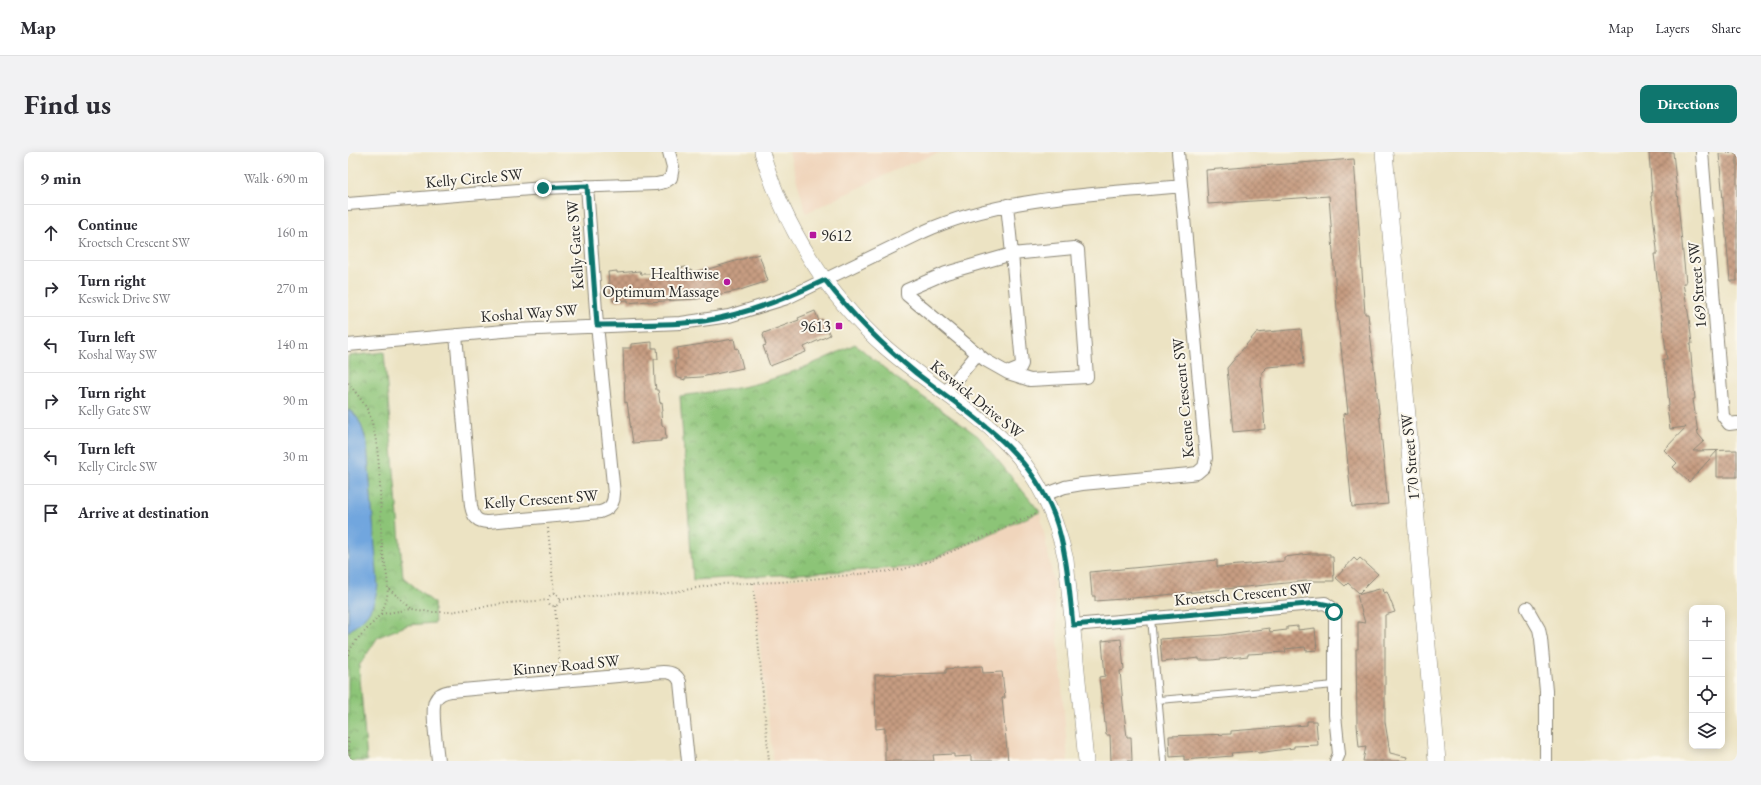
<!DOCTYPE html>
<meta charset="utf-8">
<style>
body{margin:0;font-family:"EB Garamond",serif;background:#f2f2f3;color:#2b2b33}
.controls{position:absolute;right:12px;bottom:12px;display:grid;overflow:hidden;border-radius:8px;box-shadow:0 2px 10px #0003}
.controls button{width:36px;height:36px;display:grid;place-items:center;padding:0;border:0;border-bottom:1px solid #e1e1e2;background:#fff;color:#2b2b33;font:20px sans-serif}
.stop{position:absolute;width:12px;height:12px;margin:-9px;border:3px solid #0f766e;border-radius:50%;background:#fff}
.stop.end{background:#0f766e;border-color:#fff;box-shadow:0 1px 4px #0008}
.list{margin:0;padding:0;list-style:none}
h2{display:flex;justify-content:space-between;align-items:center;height:52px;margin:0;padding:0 16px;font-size:17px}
h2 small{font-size:13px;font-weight:400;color:#7c7c81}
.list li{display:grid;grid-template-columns:26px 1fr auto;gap:12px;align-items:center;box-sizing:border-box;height:56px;padding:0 16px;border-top:1px solid #e1e1e2}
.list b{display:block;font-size:15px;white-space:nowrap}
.list p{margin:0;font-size:13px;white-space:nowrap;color:#7c7c81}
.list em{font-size:13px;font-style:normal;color:#7c7c81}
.icon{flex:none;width:22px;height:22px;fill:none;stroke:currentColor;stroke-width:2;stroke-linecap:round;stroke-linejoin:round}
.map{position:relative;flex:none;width:1389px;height:609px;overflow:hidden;border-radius:8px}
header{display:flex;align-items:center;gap:24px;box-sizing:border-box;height:56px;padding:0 20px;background:#fff;border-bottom:1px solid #e1e1e2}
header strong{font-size:19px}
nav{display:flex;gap:22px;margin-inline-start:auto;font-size:14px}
.intro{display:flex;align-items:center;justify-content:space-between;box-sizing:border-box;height:96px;padding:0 24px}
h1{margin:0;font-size:28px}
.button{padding:10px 18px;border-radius:8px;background:#0f766e;color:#fff;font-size:14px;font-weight:700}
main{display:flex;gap:24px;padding:0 24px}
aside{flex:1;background:#fff;border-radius:8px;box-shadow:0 2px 10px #0003}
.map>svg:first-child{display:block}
.built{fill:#f0d5bc}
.park{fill:url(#park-crowns);stroke:#5c7851}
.water{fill:#71a6de;stroke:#4e6884}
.building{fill:url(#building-cross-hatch)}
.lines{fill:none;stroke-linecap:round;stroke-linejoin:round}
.service-casing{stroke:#8c8777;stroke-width:8}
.minor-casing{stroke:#8c8777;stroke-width:14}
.tertiary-casing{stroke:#8c8777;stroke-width:16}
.secondary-casing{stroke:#8c8777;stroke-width:18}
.path{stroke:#8c8777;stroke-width:2;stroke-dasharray:1 3;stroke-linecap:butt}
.service{stroke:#fff;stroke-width:6}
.minor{stroke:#fff;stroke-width:12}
.tertiary{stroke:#fff;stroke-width:15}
.secondary{stroke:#fff;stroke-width:17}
.route{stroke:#0f766e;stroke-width:5}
.poi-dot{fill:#b5179e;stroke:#fbf7ec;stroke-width:1.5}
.labels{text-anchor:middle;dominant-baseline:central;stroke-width:4;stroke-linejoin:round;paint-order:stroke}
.street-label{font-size:16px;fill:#2b2b2b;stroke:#fbf7ec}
.poi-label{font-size:16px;fill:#2b2b2b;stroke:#fbf7ec;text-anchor:end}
</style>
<header>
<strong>Map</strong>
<nav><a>Map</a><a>Layers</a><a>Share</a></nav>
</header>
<div class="intro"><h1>Find us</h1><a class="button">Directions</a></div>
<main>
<aside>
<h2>9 min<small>Walk · 690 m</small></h2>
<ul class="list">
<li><svg class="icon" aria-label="ahead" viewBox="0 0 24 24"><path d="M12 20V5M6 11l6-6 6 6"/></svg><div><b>Continue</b><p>Kroetsch Crescent SW</p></div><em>160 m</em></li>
<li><svg class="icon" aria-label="right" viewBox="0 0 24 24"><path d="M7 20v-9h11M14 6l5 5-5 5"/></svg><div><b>Turn right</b><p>Keswick Drive SW</p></div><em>270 m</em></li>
<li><svg class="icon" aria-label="left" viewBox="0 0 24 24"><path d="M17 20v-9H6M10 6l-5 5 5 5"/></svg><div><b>Turn left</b><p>Koshal Way SW</p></div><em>140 m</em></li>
<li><svg class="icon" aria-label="right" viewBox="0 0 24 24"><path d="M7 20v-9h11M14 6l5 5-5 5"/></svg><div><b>Turn right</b><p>Kelly Gate SW</p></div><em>90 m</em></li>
<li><svg class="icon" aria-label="left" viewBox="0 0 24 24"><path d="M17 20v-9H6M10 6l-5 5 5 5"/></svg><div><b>Turn left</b><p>Kelly Circle SW</p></div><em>30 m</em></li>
<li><svg class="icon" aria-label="arrive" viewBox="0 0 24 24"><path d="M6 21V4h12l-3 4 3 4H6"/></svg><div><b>Arrive at destination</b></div></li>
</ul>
</aside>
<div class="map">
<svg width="1389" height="609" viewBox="0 0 1389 609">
<defs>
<pattern id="park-crowns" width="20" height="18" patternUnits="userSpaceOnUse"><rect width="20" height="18" fill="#8cc477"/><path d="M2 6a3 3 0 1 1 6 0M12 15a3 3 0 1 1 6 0" fill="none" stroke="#739f62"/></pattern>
<pattern id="building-cross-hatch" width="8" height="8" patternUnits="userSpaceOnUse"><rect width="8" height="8" fill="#c79d82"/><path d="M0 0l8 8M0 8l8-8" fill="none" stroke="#a2806b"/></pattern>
</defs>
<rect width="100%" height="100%" fill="#fbf7ec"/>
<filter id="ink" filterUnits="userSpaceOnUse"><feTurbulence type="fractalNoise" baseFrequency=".025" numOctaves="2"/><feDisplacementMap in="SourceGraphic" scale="8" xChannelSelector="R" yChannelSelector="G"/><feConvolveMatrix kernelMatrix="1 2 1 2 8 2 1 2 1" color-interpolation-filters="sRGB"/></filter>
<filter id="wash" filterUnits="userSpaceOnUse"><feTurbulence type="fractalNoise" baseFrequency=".012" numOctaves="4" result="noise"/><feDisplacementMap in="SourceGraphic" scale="16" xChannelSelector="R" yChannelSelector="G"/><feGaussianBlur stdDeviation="0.9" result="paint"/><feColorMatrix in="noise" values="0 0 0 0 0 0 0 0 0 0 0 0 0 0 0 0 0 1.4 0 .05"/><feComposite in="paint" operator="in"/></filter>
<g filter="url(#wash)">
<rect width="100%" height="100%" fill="#ece3c3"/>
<path class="built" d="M441,0H594L558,13L458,61Z
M692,360L705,427L720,609H425L405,431L567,415Z"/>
<path class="park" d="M507,192L547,225L630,284L692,360L567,415L345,428L332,244C359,240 387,238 414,230C446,221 477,207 507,192Z
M36,200L55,425L86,451L87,471L60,473L30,485L11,514L19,609H0V204Z"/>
<path class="water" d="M0,258C12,262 15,280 19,291L30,434C25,459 20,464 0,480Z"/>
<g id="blocks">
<path class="building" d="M1301,0H1325L1338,131H1335L1341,166L1344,192H1342L1347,247H1345L1350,282L1356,289L1345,299L1389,298V325H1369V299L1341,330L1325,315L1329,311L1316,298L1338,275L1322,277L1319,255L1321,254L1318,220H1317L1315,207H1319L1306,102H1309V97L1303,44H1304Z
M1389,1V129H1382L1371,2Z
M1006,7L1017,162H1020L1031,259L1040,352L1004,355L995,262L1000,261L989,157L981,44L860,52L858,18Z
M411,102L420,129L389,139L349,147L300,150V149L280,151V148L265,149L264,142H262L260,120L269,119V121L292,119L293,122H310L328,120L330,116L338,115V119L343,118L344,120L364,116Z
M467,159L471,169L474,167L482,183L456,195L458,200L422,214L415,194L418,193L415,183L416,181L451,168L450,166Z
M953,177L956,212L919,215L914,220L913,232L917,277L885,280L879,216L908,181Z
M386,187L388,197L390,196L395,216L353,225L337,226V228L328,225L327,207H330L329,196Z
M304,190V196H309L310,207H306L307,230L308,238H310L312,251L314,250L315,259L313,260L314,273L317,275L318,287H313V289L285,291L279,250L277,251L275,196H283V192Z
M962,402H982V405H985L986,429H959L775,447L747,449V444H744L742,420L869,408V415L936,409V405Z
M1006,406L1009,409L1012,406L1030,422L1011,441L1000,431L997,434L988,426Z
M1035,436L1036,441L1039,440L1047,460L1037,463V570L1042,601L1059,605L1058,609H1015L1018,594L1011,595L1009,573L1008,497H1010V470L1017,471L1009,443Z
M950,474V478L967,476L969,498L958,499L957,495L937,497L938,500L900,502V504L864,508H851V506L814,510L812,487L874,483L921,476L922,480L939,478V475Z
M773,487L776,518L772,519L775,552L779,585H783L784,609H763L762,583H758L755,551L754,552L751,525L757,524L754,489Z
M634,514L635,521L654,520L657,546H654L660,609H623V604L606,605V602L585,603L586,609H537V576L528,577L527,523L598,521V517Z
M959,569H968L970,593L946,594V596L910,601L909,599L883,601L884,604L871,605L836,608V604L822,605L821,584L883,582V579L959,573Z"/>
</g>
</g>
<g filter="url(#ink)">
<use href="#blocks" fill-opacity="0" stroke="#8c8777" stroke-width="1"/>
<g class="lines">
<g class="service-casing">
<path id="service" d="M803,466L816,609
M811,548L987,533"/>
</g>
<g class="minor-casing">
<path id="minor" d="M1354,0L1375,264L1381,272L1389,271
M0,52L195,36L308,32L317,30L323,26L325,15L321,0
M659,53L664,102L598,121L559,138V143L637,208L660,221L672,216L674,212L664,102L726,96L730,98L739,225L682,228L660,221
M108,183L123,354C125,365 129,370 140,370L252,360C262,357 266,352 266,342L249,173L239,34
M0,193L167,178L333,171L381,164L439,146L575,80C655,44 747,43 833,34
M597,241L630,201
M696,343L717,335L734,332L842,322L849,321L856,315L858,306L830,0
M1179,456L1191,477L1193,487L1198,539V609
M725,473L977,451L984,456L987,464V563L991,602L988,609
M90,609C89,596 83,560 87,549C90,542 96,540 103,539L315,520C323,520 329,522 332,530L340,609"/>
</g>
<g class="tertiary-casing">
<path id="tertiary" d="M414,0C436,75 479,143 537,195C576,229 622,255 658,291C691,323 708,365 718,408L738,609"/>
</g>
<g class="secondary-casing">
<path id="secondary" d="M1036,0L1089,609"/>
</g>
<path class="path" d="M0,231C8,241 18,252 22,264C35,304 31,353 34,395C36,414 44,433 37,452C31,472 7,482 0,503
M200,376L206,442
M405,431L421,609
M41,437L64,457
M200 448a6 6 0 1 1 12 0a6 6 0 1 1-12 0Z
M212,448L269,441L314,442L371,432L433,430L552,418L580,410L689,361
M207,454L212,518
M33,462L64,457L83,460H102L159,451L201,448
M0,586L2,609"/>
<use href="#service" class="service"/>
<use href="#minor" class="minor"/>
<use href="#tertiary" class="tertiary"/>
<use href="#secondary" class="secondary"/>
</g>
</g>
<g class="lines" filter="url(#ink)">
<path class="route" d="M195,36L239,34L249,173C284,172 320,174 356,169C399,162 438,147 477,128C504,163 534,193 568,221C622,263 679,295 706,363C719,398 721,436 725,473L971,451L981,453L986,460"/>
</g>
<g class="poi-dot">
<rect x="461" y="79" width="8" height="8" rx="2"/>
<circle cx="379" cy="130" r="4"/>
<rect x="487" y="170" width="8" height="8" rx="2"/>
</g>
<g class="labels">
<g class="street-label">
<text transform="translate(126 26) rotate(-5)">Kelly Circle SW</text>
<text transform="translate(227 93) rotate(-94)">Kelly Gate SW</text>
<text transform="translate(1349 133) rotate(-95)">169 Street SW</text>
<text transform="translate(181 161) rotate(-4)">Koshal Way SW</text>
<text transform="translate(835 246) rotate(-95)">Keene Crescent SW</text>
<text transform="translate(629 247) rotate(39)">Keswick Drive SW</text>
<text transform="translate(1062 305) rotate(-95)">170 Street SW</text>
<text transform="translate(193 347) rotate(-4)">Kelly Crescent SW</text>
<text transform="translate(895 442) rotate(-5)">Kroetsch Crescent SW</text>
<text transform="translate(218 513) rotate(-5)">Kinney Road SW</text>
</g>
<g class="poi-label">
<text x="473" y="83" text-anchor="start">9612</text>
<text x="371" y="121">Healthwise<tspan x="371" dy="18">Optimum Massage</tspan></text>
<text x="483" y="174">9613</text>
</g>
</g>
</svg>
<div class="controls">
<button>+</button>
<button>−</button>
<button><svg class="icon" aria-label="locate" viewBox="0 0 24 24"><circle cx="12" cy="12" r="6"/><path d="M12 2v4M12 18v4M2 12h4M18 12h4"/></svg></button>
<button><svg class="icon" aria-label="layers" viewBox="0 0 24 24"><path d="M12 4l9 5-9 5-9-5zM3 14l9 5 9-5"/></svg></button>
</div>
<div class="stop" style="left:986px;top:460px"></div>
<div class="stop end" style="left:195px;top:36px"></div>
</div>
</main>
